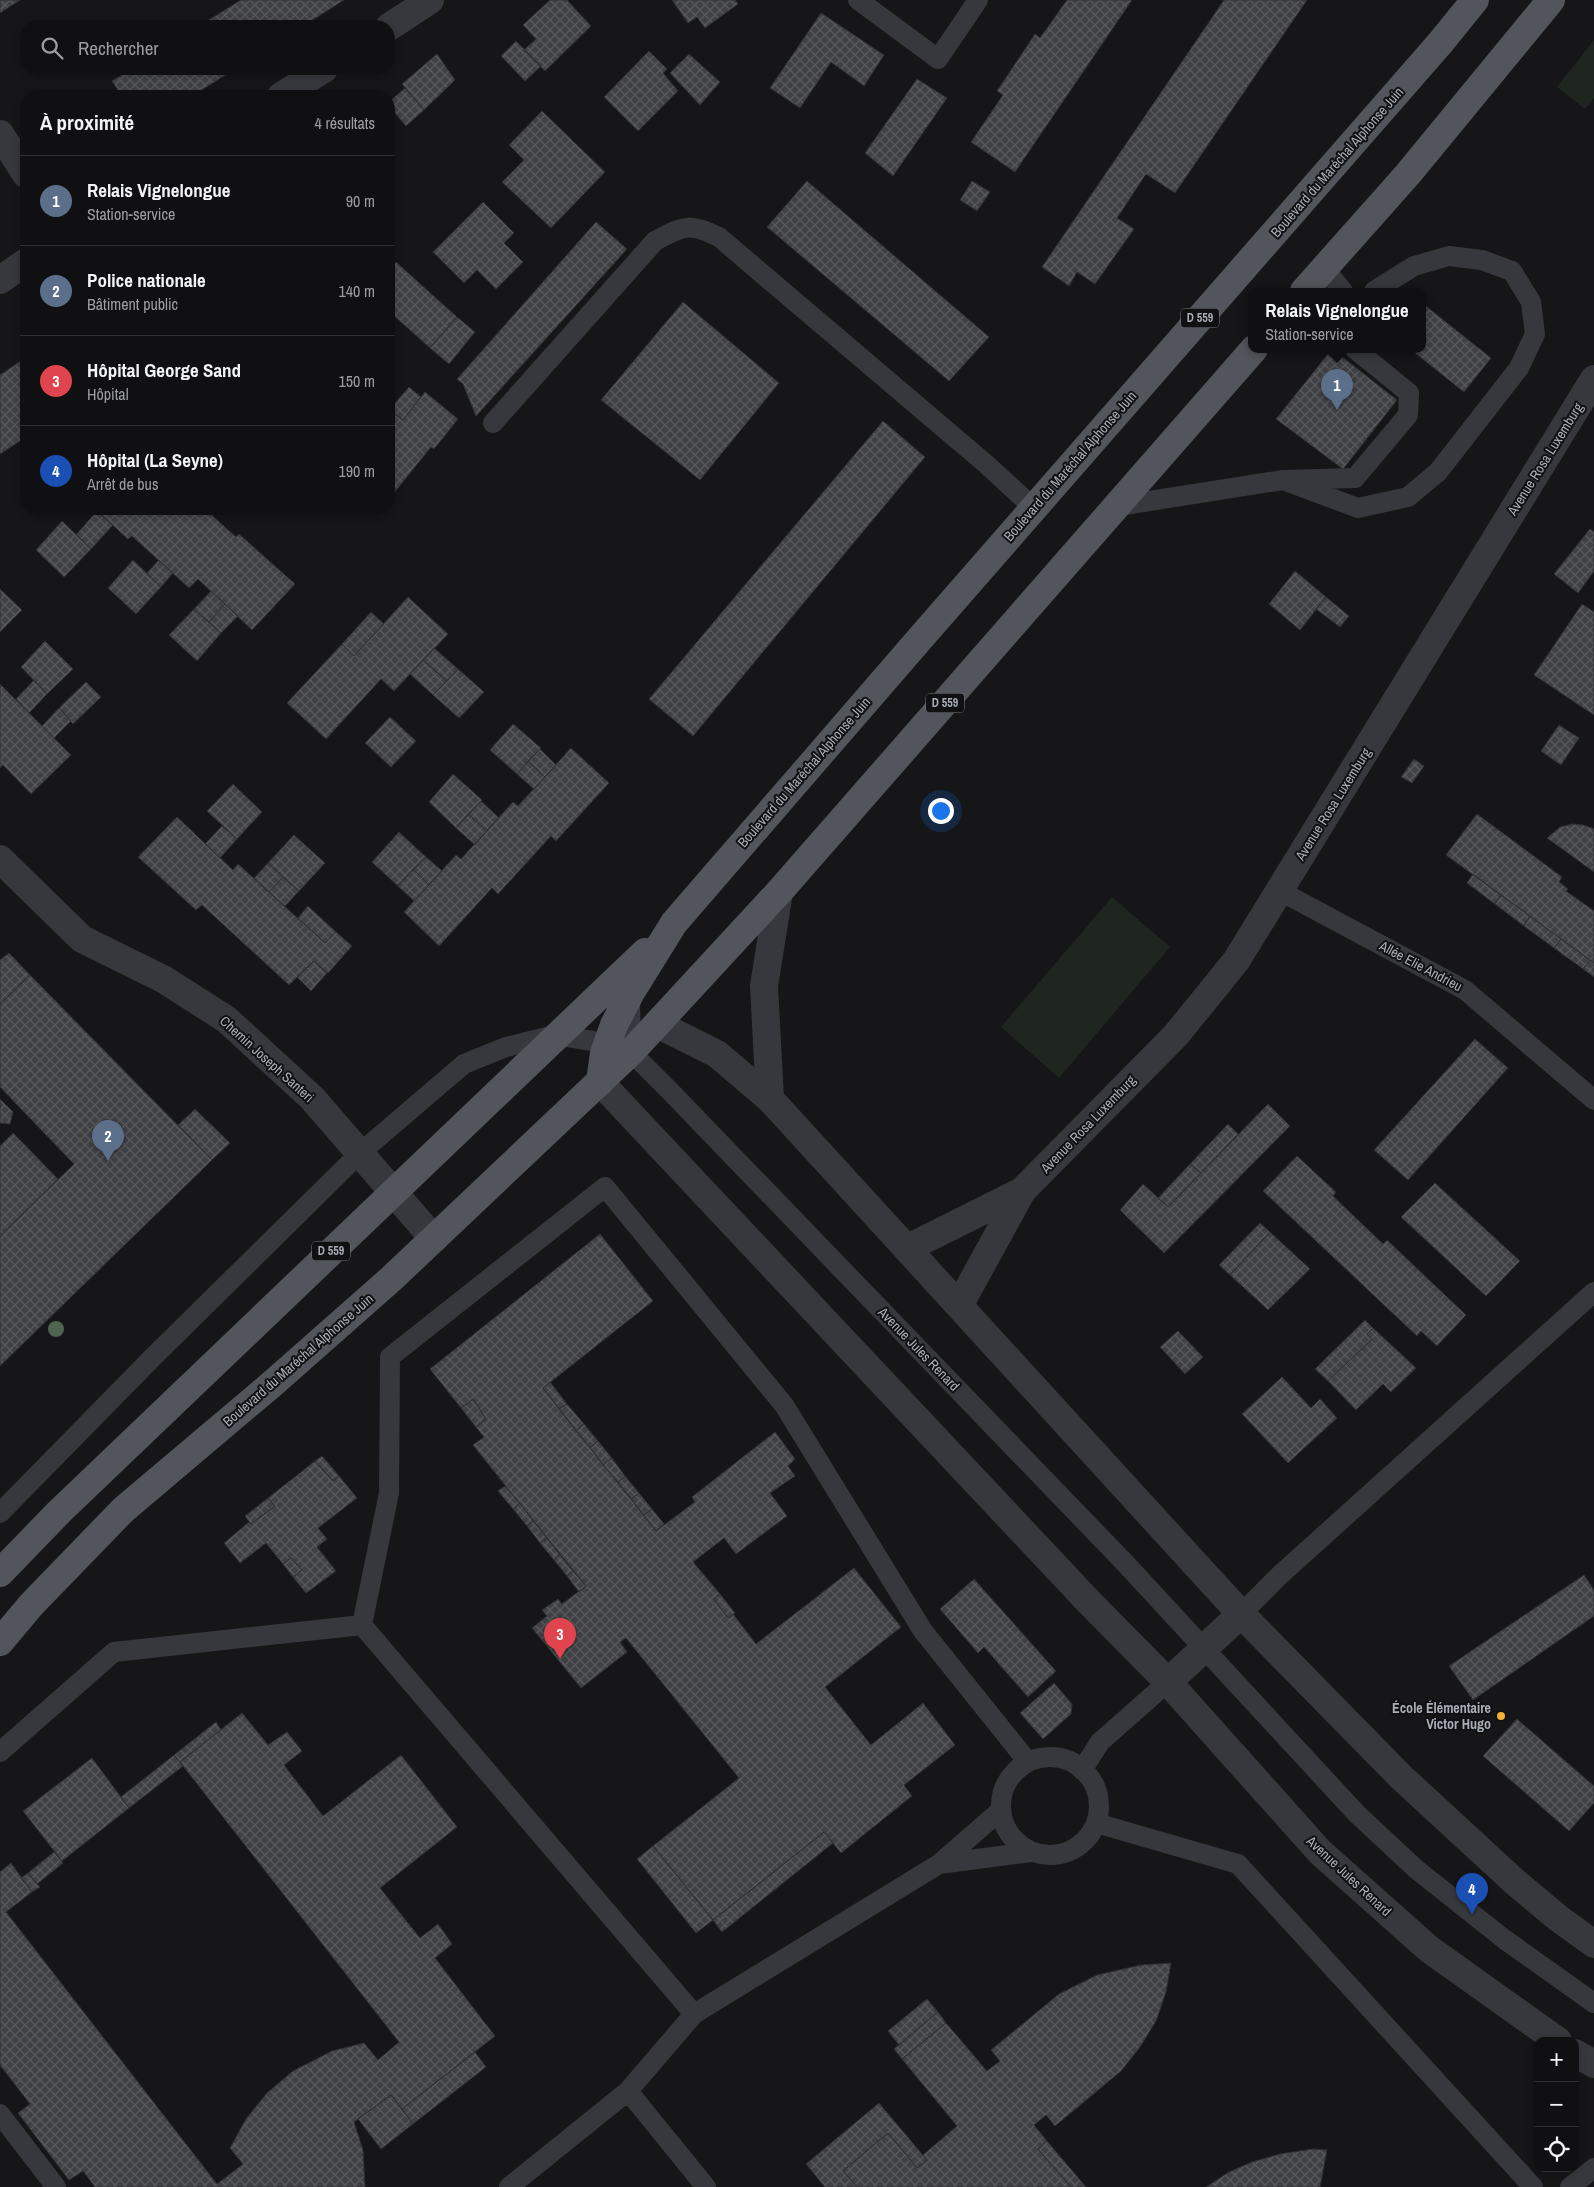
<!DOCTYPE html>
<html lang="fr">
<meta charset="utf-8">
<style>
body{margin:0;font-family:"Archivo Narrow",sans-serif;background:#1e1e20;color:#f1f3f6}
.controls{position:absolute;right:15px;bottom:15px;display:grid;overflow:hidden;border-radius:10px;box-shadow:0 2px 8px #0003}
.controls button{width:45px;height:45px;display:grid;place-items:center;padding:0;border:0;border-bottom:1px solid #303032;background:#101012;color:#f1f3f6;font:25px sans-serif}
.you{position:absolute;left:940px;top:810px;width:18px;height:18px;margin:-12px;border:4px solid #fff;border-radius:50%;background:#1a73e8;box-shadow:0 0 0 8px #1a73e833}
.badge{display:grid;place-items:center;width:32px;height:32px;border-radius:50%;background:#f2b134;color:#fff;font-size:16px;font-weight:700}
.pin{position:absolute;translate:-50% -41px;filter:drop-shadow(0 1px 2px #0008)}
.pin::after{content:'';position:absolute;top:26px;width:18px;height:15px;background:inherit;clip-path:polygon(0 0,100% 0,50% 100%)}
.popup{position:absolute;left:1248px;top:288px;width:178px;height:65px;box-sizing:border-box;display:grid;place-content:center;border-radius:10px;background:#101012;filter:drop-shadow(0 1px 4px #0005);font-size:16px;white-space:nowrap;color:#9c9d9f}
.popup b{font-size:19px;color:#f1f3f6}
.popup::after{content:'';position:absolute;left:50%;top:100%;margin-left:-10px;border:10px solid transparent;border-top-color:#101012}
.list{margin:0;padding:0;list-style:none}
h2{display:flex;justify-content:space-between;align-items:center;height:65px;margin:0;padding:0 20px;font-size:21px}
h2 small{font-size:16px;font-weight:400;color:#9c9d9f}
.list li{display:grid;grid-template-columns:32px 1fr auto;gap:15px;align-items:center;box-sizing:border-box;height:90px;padding:0 20px;border-top:1px solid #303032}
.list b{display:block;font-size:19px;white-space:nowrap}
.list p{margin:0;font-size:16px;white-space:nowrap;color:#9c9d9f}
.list em{font-size:16px;font-style:normal;color:#9c9d9f}
.icon{flex:none;width:28px;height:28px;fill:none;stroke:currentColor;stroke-width:2;stroke-linecap:round;stroke-linejoin:round}
.map{position:relative;flex:none;width:1594px;height:2187px;overflow:hidden}
.search{position:absolute;background:#101012;box-shadow:0 2px 8px #0003;left:20px;top:20px;width:375px;height:55px;display:flex;align-items:center;gap:12px;box-sizing:border-box;padding:0 18px;border-radius:20px;color:#9c9d9f;font-size:19px}
.panel{position:absolute;background:#101012;box-shadow:0 2px 8px #0003;left:20px;top:90px;width:375px;height:425px;border-radius:20px}
.map>svg:first-child{display:block}
.pitch{fill:#1e261f}
.building{fill:url(#building-cross-hatch);stroke:#303034}
.lines{fill:none;stroke-linecap:round;stroke-linejoin:round}
.service{stroke:#37383d;stroke-width:20}
.minor{stroke:#37383d;stroke-width:28}
.primary{stroke:#53555c;stroke-width:28}
.tree{fill:#506452}
.poi-dot{fill:#f2b134;stroke:#111113;stroke-width:2}
.labels{text-anchor:middle;dominant-baseline:central;stroke-width:4;stroke-linejoin:round;paint-order:stroke}
.shield{fill:#111113;stroke:#7b7e86;stroke-width:1}
.shield-label{font-size:12px;font-weight:bold;fill:#a8adb8}
.street-label{font-size:14px;fill:#a8adb8;stroke:#111113}
.poi-label{font-size:14px;font-weight:bold;fill:#a8adb8;stroke:#111113;text-anchor:end}
</style>
<div class="map">
<svg width="1594" height="2187" viewBox="0 0 1594 2187">
<defs>
<pattern id="building-cross-hatch" width="8" height="8" patternUnits="userSpaceOnUse" patternTransform="scale(1.25)"><rect width="8" height="8" fill="#404145"/><path d="M0 0l8 8M0 8l8-8" fill="none" stroke="#595a5e"/></pattern>
</defs>
<rect width="100%" height="100%" fill="#161618"/>
<path class="pitch" d="M1594,40V98L1585,109L1557,87Z
M1112,897L1170,947L1059,1078L1001,1027Z"/>
<path class="building" d="M0,0H20L0,13Z
M241,0H344L303,26H199Z
M550,0H567L591,26L545,71L524,50L536,39L523,25Z
M672,0H735L738,4L705,28L697,17L688,23Z
M1067,0H1132L1015,172L971,142L1003,95L997,91L1035,34L1040,38Z
M1224,0H1307L1175,193L1146,174L1117,218L1134,229L1095,284L1077,272L1069,286L1042,267Z
M821,13L884,55L864,86L831,62L800,108L770,88Z
M516,41L541,66L525,81L501,56Z
M649,51L667,69L663,73L678,91L638,131L604,97Z
M437,54L455,80L424,110L402,84Z
M689,54L720,82L700,105L670,73Z
M132,69H235L192,96H122L112,81Z
M917,79L947,98L893,176L865,153Z
M405,88L424,110L406,126L389,106V102Z
M542,111L605,172L551,228L502,182L524,160L509,145Z
M807,181L989,337L949,381L767,227Z
M972,181L990,192L977,211L960,200Z
M483,202L514,233L504,243L523,262L496,289L477,270L464,283L433,252Z
M596,222L627,249L476,416L463,384L457,379Z
M396,262L457,317L430,348L389,311V270Z
M683,302L779,383L700,480L601,400Z
M1422,303L1491,358L1464,392L1410,349H1422Z
M457,317L475,332L449,364L430,348Z
M1332,349L1397,400L1343,469L1276,419Z
M22,360L26,366V437L0,454V375Z
M409,387L421,397L403,420L389,410Z
M425,392L458,419L434,449L431,447L389,499V410L403,420Z
M883,421L925,457L693,736L649,699Z
M89,509H205L236,537L239,534L295,584L252,630L198,579L189,588L132,536L128,539L97,511L94,514Z
M97,511L113,525L91,549L76,535Z
M62,521L91,549L64,577L36,550Z
M1590,529L1594,532V571L1578,593L1554,574Z
M133,560L161,587L136,614L108,588Z
M159,560L173,573L161,587L147,573Z
M1295,571L1326,597L1300,630L1269,604Z
M0,589L22,610L0,632Z
M211,591L225,604L209,622L194,609Z
M408,597L448,634L394,691L381,679L326,739L287,703L342,644L354,656Z
M1326,597L1349,616L1340,627L1316,609Z
M225,604L238,616L221,633L209,622Z
M1582,604L1594,612V715L1534,675Z
M194,609L221,633L197,661L169,635Z
M371,612L384,624L354,656L342,644Z
M45,641L73,669L47,694L21,667Z
M434,648L458,669L447,681L423,660Z
M423,660L447,681L433,695L410,674Z
M458,669L484,692L459,718L433,695Z
M34,680L47,694L29,713L16,699Z
M86,682L101,697L73,724L59,708Z
M0,684L71,755L31,794L3,765L0,768Z
M59,708L71,721L54,738L42,726Z
M390,717L416,741L391,767L365,743Z
M513,724L541,748L517,774L490,750Z
M1559,725L1579,738L1561,765L1541,751Z
M571,748L609,783L556,841L551,836L498,894L492,888L439,946L404,912L456,855L461,859L513,802L518,806Z
M540,749L556,765L545,777L528,761Z
M1414,759L1424,766L1412,783L1401,777Z
M528,761L545,777L534,789L517,774Z
M453,774L482,800L456,828L429,802Z
M233,784L262,812L237,839L207,811Z
M481,801L499,818L487,831L468,814Z
M468,814L487,831L475,845L456,828Z
M1477,814L1562,877L1559,882L1568,889L1566,891L1594,911V963L1446,855Z
M177,817L233,870L238,864L325,943L336,932L352,946L328,973L314,961L289,985L202,905L196,910L138,857Z
M1572,824L1583,825L1594,829V872L1547,838L1560,827Z
M222,826L237,839L220,858L205,844Z
M399,832L426,857L398,886L372,862Z
M294,835L325,863L299,891L268,863Z
M426,857L442,871L429,885L413,869Z
M268,863L283,877L269,892L254,878Z
M413,869L429,885L414,901L398,886Z
M1473,874L1501,895L1495,904L1467,883Z
M283,877L299,891L285,906L269,892Z
M1501,895L1530,916L1524,926L1495,904Z
M308,906L336,932L325,943L298,918Z
M1530,916L1561,939L1554,948L1524,926Z
M1561,939L1590,960L1583,969L1554,948Z
M9,953L30,975L0,1004V960Z
M1590,960L1594,963V977L1583,969Z
M314,961L327,973L311,991L297,977Z
M30,975L212,1160L0,1366V1236L74,1164L0,1087V1004Z
M1475,1039L1508,1068L1408,1180L1374,1150Z
M0,1099L13,1112L10,1124L0,1123Z
M1268,1104L1290,1126L1164,1253L1120,1210L1143,1184L1168,1207Z
M195,1109L230,1143L212,1160L178,1125Z
M1228,1124L1238,1134L1201,1173L1190,1164Z
M13,1133L58,1179L0,1236V1146Z
M1297,1156L1336,1192L1333,1196L1383,1244L1387,1240L1466,1315L1437,1346L1421,1331L1417,1336L1263,1191Z
M1190,1164L1201,1173L1168,1207L1158,1198Z
M1435,1183L1520,1261L1486,1296L1401,1217Z
M1260,1223L1270,1232L1230,1275L1219,1265Z
M1270,1232L1310,1269L1268,1310L1230,1275Z
M600,1234L653,1301L543,1388L656,1531L695,1502L692,1497L775,1432L795,1459L788,1466L795,1476L770,1493L787,1516L736,1554L724,1538L693,1562L720,1594L714,1599L728,1618L733,1614L756,1644L854,1568L901,1627L825,1687L871,1745L923,1703L955,1745L904,1785L912,1796L841,1853L824,1832L713,1920L653,1846L739,1778L626,1638L620,1642L627,1652L581,1688L532,1628L547,1616L542,1610L558,1599L562,1604L586,1586L473,1445L484,1437L476,1427L486,1419L473,1399L461,1408L430,1369Z
M1365,1320L1373,1328L1367,1334L1372,1339L1328,1381L1315,1369Z
M1373,1328L1416,1368L1391,1392L1383,1384L1356,1410L1328,1381L1372,1339L1367,1334Z
M1178,1331L1203,1357L1185,1374L1160,1347Z
M1282,1377L1311,1408L1320,1399L1337,1418L1288,1463L1242,1414Z
M550,1382L567,1404L559,1409L543,1388Z
M473,1399L486,1419L476,1427L461,1408Z
M567,1404L584,1424L576,1431L559,1409Z
M584,1424L598,1441L590,1448L576,1431Z
M598,1441L612,1458L603,1465L590,1448Z
M322,1456L339,1476L333,1481L315,1461Z
M612,1458L625,1476L618,1482L603,1465Z
M315,1461L333,1481L339,1476L357,1498L318,1528L327,1539L317,1547L336,1571L306,1593L293,1577L302,1570L291,1558L283,1564L266,1543L240,1563L224,1543L249,1522L251,1524L275,1506L268,1498Z
M625,1476L639,1493L631,1499L618,1482Z
M505,1486L520,1503L513,1509L498,1491Z
M639,1493L652,1509L644,1515L631,1499Z
M268,1498L275,1506L251,1524L245,1516Z
M520,1503L533,1521L527,1526L513,1509Z
M652,1509L664,1524L656,1531L644,1515Z
M533,1521L547,1538L540,1543L527,1526Z
M547,1538L560,1555L554,1560L540,1543Z
M560,1555L573,1571L567,1576L554,1560Z
M291,1558L302,1570L293,1577L283,1564Z
M573,1571L586,1586L579,1592L567,1576Z
M1584,1575L1594,1590V1616L1473,1700L1449,1666Z
M974,1579L1056,1671L1028,1697L984,1647L978,1653L940,1609Z
M720,1594L735,1613L728,1618L714,1599Z
M1054,1683L1072,1704L1071,1714L1043,1739L1020,1713Z
M242,1713L268,1745L287,1732L302,1751L284,1765L323,1816L401,1755L457,1827L380,1888L420,1938L438,1924L452,1944L435,1958L495,2036L402,2109L391,2095L354,2122L363,2150L365,2187H95L83,2171L69,2180L18,2113L30,2104L0,2065V1872L11,1863L32,1892L6,1912L217,2184L243,2164L230,2148L246,2119L267,2093L293,2071L332,2051L364,2043L378,2060L399,2042L180,1762Z
M1517,1719L1594,1786V1803L1569,1831L1483,1756Z
M216,1722L221,1730L180,1762L174,1755Z
M174,1755L183,1766L129,1808L121,1797Z
M92,1758L129,1808L62,1861L23,1811Z
M824,1832L833,1843L722,1932L713,1920Z
M653,1846L713,1920L696,1933L637,1859Z
M54,1852L63,1863L37,1884L28,1873Z
M28,1873L40,1887L32,1892L21,1878Z
M1171,1963L1166,1992L1156,2021L1140,2047L1121,2071L1055,2126L1046,2115L1034,2125L1047,2141L1038,2149L1071,2187H857L843,2171L888,2133L917,2168L927,2160L923,2155L957,2126L902,2059L946,2023L987,2071L1000,2061L991,2050L1059,1994L1097,1975L1141,1965Z
M927,1999L938,2012L899,2045L888,2031Z
M938,2012L946,2023L902,2059L894,2049Z
M475,2052L486,2067L413,2124L402,2109Z
M391,2095L413,2124L381,2149L358,2119Z
M879,2103L927,2160L917,2168L888,2133L843,2171L857,2187H825L806,2164Z
M1047,2141L1086,2187H1071L1038,2149Z
M1313,2149L1327,2150L1320,2187H1206L1229,2172L1252,2162L1280,2154Z"/>
<g class="lines">
<path class="service" d="M858,0L938,59L978,0
M1324,268L1343,291
M493,423L655,241C684,226 688,222 719,237L986,464L1034,508
M1283,480L1358,508L1408,497L1438,472L1519,368L1535,334L1531,302L1512,271L1482,260L1449,256L1414,266L1374,291
M1118,506L1283,480L1355,478L1408,415L1409,393L1355,349
M1280,891L1465,990L1594,1100
M630,997L631,1052
M0,1513L153,1357L360,1153L464,1064L506,1047L555,1035L593,1041L631,1052L669,1090L1125,1563L1357,1814L1416,1869L1504,1939L1594,2003
M1241,1614L1280,1575L1594,1292
M0,1752L114,1652L362,1625
M1001 1806a49 49 0 1 1 98 0a49 49 0 1 1-98 0Z
M1082,1770L1100,1742L1168,1682
M1001,1810L939,1864L1031,1852
M1096,1823L1238,1864L1533,2187
M939,1864L694,2014L362,1625L389,1493L390,1357L605,1187L784,1405L923,1631L1028,1762
M628,2091L694,2014
M0,2114L56,2187
M509,2187L628,2091L706,2187
M1570,2187L1594,2168"/>
<path class="minor" d="M389,27L430,0
M281,96L324,69
M0,134L26,174
M0,280L26,262
M0,859L82,939L163,979L226,1019L312,1098L434,1239
M779,892L764,986L770,1099L1241,1614L1401,1777L1515,1882L1558,1918L1594,1944
M657,1024L717,1054L770,1099
M600,1082L1088,1601L1168,1682L1320,1852L1429,1949L1558,2041
M908,1248L1022,1191
M960,1304L1022,1191L1176,1035L1236,961L1594,379
M1168,1682L1241,1614
M1575,2053L1594,2064"/>
<path class="primary" d="M1304,291L1408,174L1551,0
M600,1082L604,1053L614,1025L630,994L674,923L924,634L1441,42L1475,0
M0,1573L59,1512L645,952
M0,1642L31,1605L123,1510L272,1384L391,1279L631,1052L779,892L1254,349"/>
</g>
<circle class="tree" cx="56" cy="1329" r="8"/>
<circle class="poi-dot" cx="1501" cy="1716" r="5"/>
<g class="labels">
<g class="shield">
<rect x="1181" y="308.5" width="38" height="19" rx="4"/>
<rect x="926" y="693.5" width="38" height="19" rx="4"/>
<rect x="312" y="1241.5" width="38" height="19" rx="4"/>
</g>
<g class="shield-label">
<text x="1200" y="318">D 559</text>
<text x="945" y="703">D 559</text>
<text x="331" y="1251">D 559</text>
</g>
<g class="street-label">
<text transform="translate(1337 162) rotate(-49)">Boulevard du Maréchal Alphonse Juin</text>
<text transform="translate(1545 459) rotate(-58)">Avenue Rosa Luxemburg</text>
<text transform="translate(1070 466) rotate(-49)">Boulevard du Maréchal Alphonse Juin</text>
<text transform="translate(804 772) rotate(-49)">Boulevard du Maréchal Alphonse Juin</text>
<text transform="translate(1333 804) rotate(-58)">Avenue Rosa Luxemburg</text>
<text transform="translate(1421 966) rotate(28)">Allée Elie Andrieu</text>
<text transform="translate(267 1059) rotate(42)">Chemin Joseph Santeri</text>
<text transform="translate(1088 1124) rotate(-46)">Avenue Rosa Luxemburg</text>
<text transform="translate(919 1349) rotate(46)">Avenue Jules Renard</text>
<text transform="translate(298 1360) rotate(-41)">Boulevard du Maréchal Alphonse Juin</text>
<text transform="translate(1349 1876) rotate(43)">Avenue Jules Renard</text>
</g>
<g class="poi-label">
<text x="1491" y="1708">École Élémentaire<tspan x="1491" dy="16">Victor Hugo</tspan></text>
</g>
</g>
</svg>
<div class="controls">
<button>+</button>
<button>−</button>
<button><svg class="icon" aria-label="locate" viewBox="0 0 24 24"><circle cx="12" cy="12" r="6"/><path d="M12 2v4M12 18v4M2 12h4M18 12h4"/></svg></button>
</div>
<div class="you"></div>
<div class="pin badge" style="left:1337px;top:410px;background:#5c6f8a">1</div>
<div class="popup"><b>Relais Vignelongue</b>Station-service</div>
<div class="pin badge" style="left:108px;top:1161px;background:#5c6f8a">2</div>
<div class="pin badge" style="left:560px;top:1659px;background:#e0444e">3</div>
<div class="pin badge" style="left:1472px;top:1914px;background:#1a4fb4">4</div>
<div class="search"><svg class="icon" aria-label="search" viewBox="0 0 24 24"><circle cx="10" cy="10" r="6"/><path d="M15 15l6 6"/></svg>Rechercher</div>
<section class="panel">
<h2>À proximité<small>4 résultats</small></h2>
<ul class="list">
<li><span class="badge" style="background:#5c6f8a">1</span><div><b>Relais Vignelongue</b><p>Station-service</p></div><em>90 m</em></li>
<li><span class="badge" style="background:#5c6f8a">2</span><div><b>Police nationale</b><p>Bâtiment public</p></div><em>140 m</em></li>
<li><span class="badge" style="background:#e0444e">3</span><div><b>Hôpital George Sand</b><p>Hôpital</p></div><em>150 m</em></li>
<li><span class="badge" style="background:#1a4fb4">4</span><div><b>Hôpital (La Seyne)</b><p>Arrêt de bus</p></div><em>190 m</em></li>
</ul>
</section>
</div>
